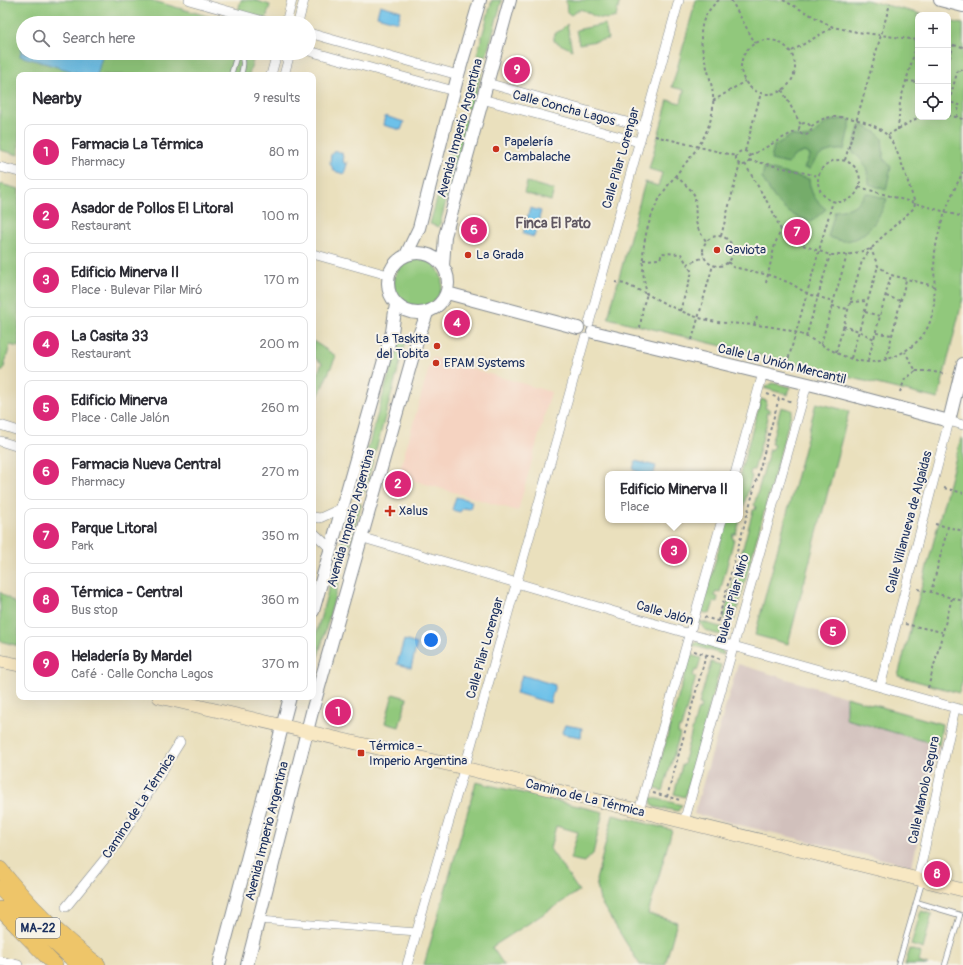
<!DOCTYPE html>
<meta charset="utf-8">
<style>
body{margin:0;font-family:Pangolin,sans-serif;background:#f7f7f7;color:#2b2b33}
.controls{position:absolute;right:12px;top:12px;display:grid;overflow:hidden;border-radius:8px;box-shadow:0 4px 16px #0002}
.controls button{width:36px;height:36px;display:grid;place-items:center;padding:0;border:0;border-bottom:1px solid #e1e1e2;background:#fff;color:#2b2b33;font:20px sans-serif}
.you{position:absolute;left:431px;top:640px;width:14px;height:14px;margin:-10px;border:3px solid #fff;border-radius:50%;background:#1a73e8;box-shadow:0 0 0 6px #1a73e833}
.badge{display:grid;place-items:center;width:26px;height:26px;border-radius:50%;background:#db2777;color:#fff;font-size:13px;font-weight:700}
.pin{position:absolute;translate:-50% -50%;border:2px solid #fff;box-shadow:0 1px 4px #0006}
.popup{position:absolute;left:605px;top:471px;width:138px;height:52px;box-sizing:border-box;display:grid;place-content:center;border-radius:8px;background:#fff;filter:drop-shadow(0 1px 3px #0005);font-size:13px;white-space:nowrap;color:#7c7c81}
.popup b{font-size:15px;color:#2b2b33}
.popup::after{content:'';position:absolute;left:50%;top:100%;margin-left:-8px;border:8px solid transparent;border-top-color:#fff}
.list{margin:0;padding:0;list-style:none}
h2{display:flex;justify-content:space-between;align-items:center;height:52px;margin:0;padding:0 16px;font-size:17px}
h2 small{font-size:13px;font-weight:400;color:#7c7c81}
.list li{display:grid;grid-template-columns:26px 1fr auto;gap:12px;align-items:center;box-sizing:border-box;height:56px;margin:0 8px 8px;padding:0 8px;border:1px solid #e1e1e2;border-radius:8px}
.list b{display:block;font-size:15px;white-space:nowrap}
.list p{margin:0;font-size:13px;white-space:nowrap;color:#7c7c81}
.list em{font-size:13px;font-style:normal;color:#7c7c81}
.icon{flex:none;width:22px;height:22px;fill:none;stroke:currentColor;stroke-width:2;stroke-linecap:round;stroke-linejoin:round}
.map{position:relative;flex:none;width:963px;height:965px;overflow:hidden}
.search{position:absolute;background:#fff;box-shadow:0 4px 16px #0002;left:16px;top:16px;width:300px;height:44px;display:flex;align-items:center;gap:10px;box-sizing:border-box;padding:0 14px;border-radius:22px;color:#7c7c81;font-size:15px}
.panel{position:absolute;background:#fff;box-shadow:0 4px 16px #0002;left:16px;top:72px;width:300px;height:628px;border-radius:8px}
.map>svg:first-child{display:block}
.built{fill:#f5d3c1}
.industrial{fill:#d1c0bc}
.green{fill:#91c87b;stroke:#567c6c}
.forest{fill:#74ac6b;stroke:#486e64}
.water{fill:#6dc1e9;stroke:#4478a4}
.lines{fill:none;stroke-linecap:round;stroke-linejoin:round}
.service-casing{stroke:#82888e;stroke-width:6}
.pedestrian-casing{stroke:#82888e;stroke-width:8}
.minor-casing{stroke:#82888e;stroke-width:10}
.tertiary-casing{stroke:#82888e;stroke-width:14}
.secondary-casing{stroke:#82888e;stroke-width:14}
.primary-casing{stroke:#82888e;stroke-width:16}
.path{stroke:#82888e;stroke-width:2;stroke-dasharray:3 3;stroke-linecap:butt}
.service{stroke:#fff;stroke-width:4.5}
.pedestrian{stroke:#fff;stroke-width:7}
.minor{stroke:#fff;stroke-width:9}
.tertiary{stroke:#fff;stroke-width:12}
.secondary{stroke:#f8e8c3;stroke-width:13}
.primary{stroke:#eec569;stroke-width:15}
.poi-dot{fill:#c8321e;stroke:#f7f3e8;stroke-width:1.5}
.labels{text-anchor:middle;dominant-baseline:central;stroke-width:4;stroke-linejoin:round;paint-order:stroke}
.shield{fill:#f7f3e8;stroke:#5d6a87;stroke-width:1}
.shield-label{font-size:12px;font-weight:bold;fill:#1b2f5e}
.street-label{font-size:13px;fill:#1b2f5e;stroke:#f7f3e8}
.poi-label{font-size:13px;fill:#1b2f5e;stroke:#f7f3e8;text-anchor:start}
.neighbourhood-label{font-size:14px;font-weight:bold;fill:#5f5761;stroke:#f7f3e8}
</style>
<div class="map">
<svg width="963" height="965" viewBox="0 0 963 965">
<rect width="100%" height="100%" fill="#f7f3e8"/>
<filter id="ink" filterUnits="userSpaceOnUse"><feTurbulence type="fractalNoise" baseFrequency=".025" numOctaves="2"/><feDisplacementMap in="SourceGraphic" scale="8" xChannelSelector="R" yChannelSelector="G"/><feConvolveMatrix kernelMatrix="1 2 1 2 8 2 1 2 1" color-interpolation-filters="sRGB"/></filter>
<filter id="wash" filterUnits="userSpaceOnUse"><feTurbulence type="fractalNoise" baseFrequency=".012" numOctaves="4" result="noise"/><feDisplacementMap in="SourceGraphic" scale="16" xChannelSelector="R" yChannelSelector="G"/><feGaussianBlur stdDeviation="0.9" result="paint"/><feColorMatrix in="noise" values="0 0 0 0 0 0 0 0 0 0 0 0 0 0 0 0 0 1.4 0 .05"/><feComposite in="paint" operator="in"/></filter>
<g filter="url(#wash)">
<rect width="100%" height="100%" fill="#eae0bd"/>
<path class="built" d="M432,357L551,392L518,511L398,476Z"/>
<path class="industrial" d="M738,664L846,697V719L939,745L912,866L694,814Z"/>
<path class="green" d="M0,0H150L232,23H23V53H255L249,75H19V155L0,150Z
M241,0H254L270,5L266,19L238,11Z
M492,0H502L486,57L477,55Z
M566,0H620L616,17C595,24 586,7 579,10C576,11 573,14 571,15L567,12Z
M696,0H866L925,15H918V117H948V21L963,24V298L938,399L608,318L645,182L658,186L662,173L649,169L668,100L681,103L684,90L672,87Z
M567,24L572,50L554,41V34L561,30Z
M605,24L608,39L579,44L576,30Z
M477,67L482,70L471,109L463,107L474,68Z
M459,118L468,121L439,227L430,224Z
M527,182L554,190L551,201L524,193Z
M0,184L19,189V347L10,345L3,371H0Z
M394 283a24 24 0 1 1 48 0a24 24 0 1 1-48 0Z
M399,339L406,341L364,493L356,490Z
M313,341L336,356L313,408V384L322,363L313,357Z
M773,383L790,387L788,395L764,388Z
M761,399L767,401L765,408L770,410V413L767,412L766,417L768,418L754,470H751L750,475L752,476L740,519V474Z
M816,403L849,411L788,644L755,635Z
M781,407L792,410L734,621L723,618L737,569H739L740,564L739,563L753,510H755L756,506L754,505L770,449L772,450L774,445L771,444Z
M961,438L963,439V680L959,693L898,676Z
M353,502L361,504L343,567L336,565Z
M727,520H740L736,534H733L732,538L734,539L720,592L716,591L715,596L718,597L717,602H714L710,614L701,612Z
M333,573L341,575L313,674V645Z
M0,592L19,606V646L0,641Z
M699,621L731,630C724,638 713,634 704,629Z
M697,642C706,641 722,644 724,655L692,645Z
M690,655L701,658L697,671L695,670L693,676L696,677L681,728L679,727L678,733L680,734L663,791L653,788Z
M711,662L721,665L685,797L674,794L682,765H684L685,760H684L698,709L700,710L701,704H699Z
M393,694L407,698L399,727L385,723Z
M846,697L942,724L939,745L846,719Z
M476,782L603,812L593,854L584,862L570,859L578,832L556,826L550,849L579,891L492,947L504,965H424Z
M650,797L682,805L678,811L654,807L651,801Z
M613,815L672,830L648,914L677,922L665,965H640L600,901L596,880Z
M921,911L932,914L923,949L911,945Z
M910,949L921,953L919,962L928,965H905Z"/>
<path class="forest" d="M841,119L851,120L844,150C828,149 817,154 810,169L804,168L810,155L804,152L794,156L788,164L771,160L774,146L792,135C817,145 815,126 831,121C834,120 838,120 841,119Z
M860,124L876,132L882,138L884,159L891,167L886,190L869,184C869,171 864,159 852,152Z
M764,168L809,179C810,192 815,201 826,209L811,222C782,213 777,203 762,178Z
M866,193L887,199C880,217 867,240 844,241C839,241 833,238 828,237L835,211C850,210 858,205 866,193Z"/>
<path class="water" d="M380,5L401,11L398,22L377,16Z
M23,43V53H103L97,75H85L20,56Z
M385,116L404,122L401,130L383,125Z
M335,150L342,153L344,163L345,164L348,161L344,174L334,171L330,163L331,155Z
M530,208L541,211L534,237L523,234Z
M635,461L656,466L654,474H645L633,470Z
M456,497L472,501L470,509L463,508L460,512L452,510Z
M404,640L417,644L411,668L397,664Z
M522,675L555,685L550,703L516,693Z
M565,725L582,728L581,737L563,734L562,732Z"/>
</g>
<g filter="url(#ink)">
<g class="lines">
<g class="service-casing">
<path id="service" d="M231,75L237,54L240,53C245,60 243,67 241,75
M916,902L960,915L945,965
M898,965L922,882"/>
</g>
<g class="pedestrian-casing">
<path id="pedestrian" d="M259,920L417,932"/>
</g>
<g class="minor-casing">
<path id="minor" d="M189,0L270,23
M286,23L292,0
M298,23L304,0
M309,33L458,75
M309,51L454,91
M271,75L277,53
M284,75L290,53
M487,83L644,127
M482,99L639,142
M0,167L19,172
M313,254L388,275
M589,323L679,0
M0,425L19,431
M0,441L19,447
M735,474L763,373
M313,517L320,518L342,508
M313,532L330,548
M360,537L690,634L963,710
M880,687L949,421L963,425
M639,811L722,520
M684,822L807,384
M918,879L955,708
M66,907L117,844L180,742
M0,961L18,965
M407,965L470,749L585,338"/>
</g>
<g class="tertiary-casing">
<path id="tertiary" d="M940,0L963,6
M388 283a30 30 0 1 1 60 0a30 30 0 1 1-60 0Z
M406,255L419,228L458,75L480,0
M443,266L445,236L510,0
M447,293L578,328
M593,332L825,388L949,421L963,364
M313,611L392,332L396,304
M219,965L290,697
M247,965L313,708L418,338L427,313"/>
</g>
<g class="secondary-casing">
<path id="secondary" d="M0,661L19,665
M159,697L464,768L963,890"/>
</g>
<g class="primary-casing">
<path id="primary" d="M0,869C29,906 61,937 98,965
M0,888L37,927L79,965
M0,909L55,965"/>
</g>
<path class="path" d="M719,0C678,34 721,73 712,114C704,150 681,164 663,193C644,223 638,260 647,294C669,306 692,318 717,322C743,325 770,324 795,332C819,340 841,361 868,362C890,362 913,350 925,332C940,308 932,278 935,252C939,224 950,197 963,172
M731,0L755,43
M783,0L833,27L857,32L918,40
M741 67a27 27 0 1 1 54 0a27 27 0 1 1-54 0Z
M948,44L963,47
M792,51L833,27
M948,64L954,44
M963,70L958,69L949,102L963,106
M906,81L918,82
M782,90L801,125
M713,101L745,81
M948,115L963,119
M957,117L959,105
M799 129a6 6 0 1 1 12 0a6 6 0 1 1-12 0Z
M898,130L900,102L918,40
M888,135L919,117
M655,136L736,156
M736 158a7 7 0 1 1 14 0a7 7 0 1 1-14 0Z
M745,151L761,93
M750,156L790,134L799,131
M749,160L818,176
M845,160L890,4
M818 181a21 21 0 1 1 42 0a21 21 0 1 1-42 0Z
M745,164L773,212L781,230L800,244L830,255H847L871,249L881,238L914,208L915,203C909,187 898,146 887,135C874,122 844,114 826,118C821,119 815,124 810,127
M676,176L691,190L695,196L696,222L699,231L706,241
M859,187L963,217
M721,236L740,164
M703 251a15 15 0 1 1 30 0a15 15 0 1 1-30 0Z
M643,260L660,259L662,253L681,254L687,264L704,257
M728,262L733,267L769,275L790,283L808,294L833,301
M615,282L625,284L647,294L643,306L640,328
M766,283L775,244L781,230
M886,296L901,301
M850,302L868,301
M832,306L848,309
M680,311L692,272L687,264
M865,312L880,316
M754,325L757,317
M843,326L859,331L874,339
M876,333L892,335
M806,337L830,255
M692,340L713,265
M821,344L847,255
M836,352L862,261L871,249L878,266L891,275L934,286
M851,358L878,266
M886,359L906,280
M868,361L891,275
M787,364L833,201
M916,371H928L946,374
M900,392L905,379L916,371L905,352
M767,394L779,398
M944,488L963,493
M935,524L948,527
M918,589L931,592
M952,598L963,601
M704,617L730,625
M718,621L779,398L793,402
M905,624L942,632
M694,651L721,659
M928,688L952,598L931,592L948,527L963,531
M653,793L680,800
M667,797L706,655"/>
<use href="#service" class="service"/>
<use href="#pedestrian" class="pedestrian"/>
<use href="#minor" class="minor"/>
<use href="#tertiary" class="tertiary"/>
<use href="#secondary" class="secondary"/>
<use href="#primary" class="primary"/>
</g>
</g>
<g class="poi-dot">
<circle cx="496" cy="149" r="4"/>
<circle cx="717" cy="250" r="4"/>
<circle cx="468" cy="255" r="4"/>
<circle cx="437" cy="346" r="4"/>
<circle cx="436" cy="363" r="4"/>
<path d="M388 505h4v4h4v4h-4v4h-4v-4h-4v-4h4z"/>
<rect x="357" y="749" width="8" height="8" rx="2"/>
</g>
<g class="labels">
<rect class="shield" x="16" y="918" width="44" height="20" rx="3"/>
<g class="shield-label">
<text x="38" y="928">MA-22</text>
</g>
<g class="street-label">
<text transform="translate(564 108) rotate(15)">Calle Concha Lagos</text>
<text transform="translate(460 128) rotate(-75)">Avenida Imperio Argentina</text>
<text transform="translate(621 158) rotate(-74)">Calle Pilar Lorengar</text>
<text transform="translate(782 364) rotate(14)">Calle La Unión Mercantil</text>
<text transform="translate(351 518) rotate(-74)">Avenida Imperio Argentina</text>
<text transform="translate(909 522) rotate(-75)">Calle Villanueva de Algaidas</text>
<text transform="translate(733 599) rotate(-75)">Bulevar Pilar Miró</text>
<text transform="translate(665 613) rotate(16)">Calle Jalón</text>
<text transform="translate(485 648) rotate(-74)">Calle Pilar Lorengar</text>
<text transform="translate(924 790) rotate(-78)">Calle Manolo Segura</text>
<text transform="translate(585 798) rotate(14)">Camino de La Térmica</text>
<text transform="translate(139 806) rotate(-57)">Camino de La Térmica</text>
<text transform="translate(267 831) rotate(-76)">Avenida Imperio Argentina</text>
</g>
<g class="poi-label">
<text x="504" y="142">Papelería<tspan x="504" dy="15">Cambalache</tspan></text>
<text x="725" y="250">Gaviota</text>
<text x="476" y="255">La Grada</text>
<text x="429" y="339" text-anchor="end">La Taskita<tspan x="429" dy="15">del Tobita</tspan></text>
<text x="444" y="363">EPAM Systems</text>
<text x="399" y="511">Xalus</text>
<text x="369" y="746">Térmica -<tspan x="369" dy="15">Imperio Argentina</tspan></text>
</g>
<g class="neighbourhood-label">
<text x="553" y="223">Finca El Pato</text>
</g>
</g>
</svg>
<div class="controls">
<button>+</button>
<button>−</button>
<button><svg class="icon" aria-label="locate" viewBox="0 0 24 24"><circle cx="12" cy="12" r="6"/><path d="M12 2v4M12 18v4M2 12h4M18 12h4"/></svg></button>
</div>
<div class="you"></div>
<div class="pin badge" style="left:338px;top:712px">1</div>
<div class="pin badge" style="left:398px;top:484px">2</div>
<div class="pin badge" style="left:674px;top:551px">3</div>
<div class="popup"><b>Edificio Minerva II</b>Place</div>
<div class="pin badge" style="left:457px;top:323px">4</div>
<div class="pin badge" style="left:833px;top:632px">5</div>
<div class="pin badge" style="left:474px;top:230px">6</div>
<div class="pin badge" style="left:797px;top:232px">7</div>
<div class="pin badge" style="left:937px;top:874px">8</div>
<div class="pin badge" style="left:517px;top:70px">9</div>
<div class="search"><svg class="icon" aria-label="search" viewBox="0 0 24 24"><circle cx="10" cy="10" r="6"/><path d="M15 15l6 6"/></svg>Search here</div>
<section class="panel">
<h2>Nearby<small>9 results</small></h2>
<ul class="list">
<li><span class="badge">1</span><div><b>Farmacia La Térmica</b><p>Pharmacy</p></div><em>80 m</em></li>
<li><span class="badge">2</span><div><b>Asador de Pollos El Litoral</b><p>Restaurant</p></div><em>100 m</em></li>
<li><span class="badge">3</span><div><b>Edificio Minerva II</b><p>Place · Bulevar Pilar Miró</p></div><em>170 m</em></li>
<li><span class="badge">4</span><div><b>La Casita 33</b><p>Restaurant</p></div><em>200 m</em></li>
<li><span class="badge">5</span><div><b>Edificio Minerva</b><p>Place · Calle Jalón</p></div><em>260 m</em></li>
<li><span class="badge">6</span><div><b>Farmacia Nueva Central</b><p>Pharmacy</p></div><em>270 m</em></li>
<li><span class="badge">7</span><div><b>Parque Litoral</b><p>Park</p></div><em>350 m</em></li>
<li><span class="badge">8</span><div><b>Térmica - Central</b><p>Bus stop</p></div><em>360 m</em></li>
<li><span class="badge">9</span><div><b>Heladería By Mardel</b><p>Café · Calle Concha Lagos</p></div><em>370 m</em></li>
</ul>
</section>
</div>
